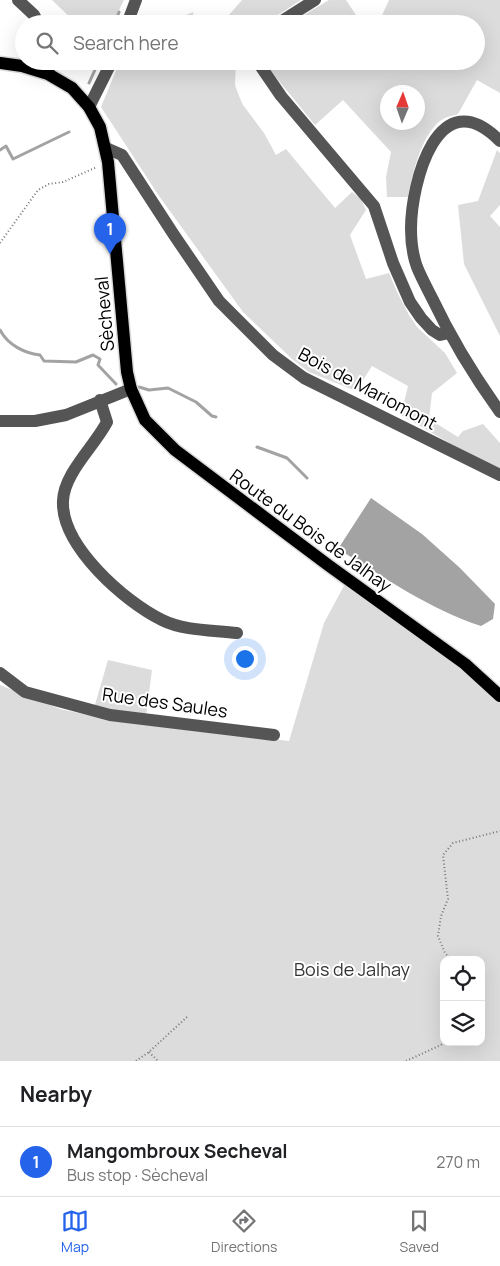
<!DOCTYPE html>
<meta charset="utf-8">
<style>
body{margin:0;font-family:Manrope,sans-serif;background:#f2f2f2;color:#202124}
.controls{position:absolute;right:15px;bottom:15px;display:grid;overflow:hidden;border-radius:10px;box-shadow:0 5px 20px #0002}
.controls button{width:45px;height:45px;display:grid;place-items:center;padding:0;border:0;border-bottom:1px solid #e0e0e0;background:#fff;color:#202124;font:25px sans-serif}
.compass{position:absolute;left:380px;top:85px;width:45px;height:45px;border-radius:50%;background:#fff;box-shadow:0 5px 20px #0002;rotate:2deg}
.you{position:absolute;left:244px;top:658px;width:18px;height:18px;margin:-12px;border:4px solid #fff;border-radius:50%;background:#1a73e8;box-shadow:0 0 0 8px #1a73e833}
.badge{display:grid;place-items:center;width:32px;height:32px;border-radius:50%;background:#2563eb;color:#fff;font-size:16px;font-weight:700}
.pin{position:absolute;translate:-50% -41px;filter:drop-shadow(0 1px 2px #0008)}
.pin::after{content:'';position:absolute;top:26px;width:18px;height:15px;background:inherit;clip-path:polygon(0 0,100% 0,50% 100%)}
.list{margin:0;padding:0;list-style:none}
h2{display:flex;justify-content:space-between;align-items:center;height:65px;margin:0;padding:0 20px;font-size:21px}
h2 small{font-size:16px;font-weight:400;color:#757577}
.list li{display:grid;grid-template-columns:32px 1fr auto;gap:15px;align-items:center;box-sizing:border-box;height:70px;padding:0 20px;border-top:1px solid #e0e0e0}
.list b{display:block;font-size:19px;white-space:nowrap}
.list p{margin:0;font-size:16px;white-space:nowrap;color:#757577}
.list em{font-size:16px;font-style:normal;color:#757577}
.icon{flex:none;width:28px;height:28px;fill:none;stroke:currentColor;stroke-width:2;stroke-linecap:round;stroke-linejoin:round}
.map{position:relative;flex:none;width:500px;height:1061px;overflow:hidden}
.search{position:absolute;background:#fff;box-shadow:0 5px 20px #0002;left:15px;right:15px;top:15px;height:55px;display:flex;align-items:center;gap:12px;box-sizing:border-box;padding:0 18px;border-radius:28px;color:#757577;font-size:19px}
.sheet{height:135px;background:#fff}
nav{display:flex;justify-content:space-around;align-items:center;box-sizing:border-box;height:70px;border-top:1px solid #e0e0e0;background:#fff;font-size:14px;color:#757577}
nav a{display:grid;justify-items:center;gap:2px}
nav .on{color:#2563eb}
.map>svg:first-child{display:block}
.green{fill:#dcdcdc;fill-rule:evenodd}
.water{fill:#a3a3a3}
.lines{fill:none;stroke-linecap:round;stroke-linejoin:round}
.stream{stroke:#a3a3a3;stroke-width:3}
.major-casing{stroke:#dbdbdb;stroke-width:15}
.path{stroke:#777;stroke-width:2;stroke-dasharray:1 2.5;stroke-linecap:butt}
.minor{stroke:#555;stroke-width:12}
.major{stroke:#000;stroke-width:12}
.labels{text-anchor:middle;dominant-baseline:central;stroke-width:4;stroke-linejoin:round;paint-order:stroke}
.street-label{font-size:18px;fill:#000;stroke:#fff}
.park-label{font-size:18px;fill:#333;stroke:#fff}
</style>
<div class="map">
<svg width="500" height="1061" viewBox="0 0 500 1061">
<rect width="100%" height="100%" fill="#fff"/>
<path class="green" d="M52,0H124L112,24H77Z
M242,0H301L264,24H217L222,23Z
M329,0H346L362,24H289Z
M389,0H500V93L477,80L458,114C452,116 445,117 440,121C421,136 412,175 408,197H387L386,177L391,152L343,100L315,125L270,70L265,61H476V24H378ZM388,92H418V122H388Z
M193,12L194,20L205,24H166Z
M120,61H236L235,85L239,96L243,105L264,133L276,155L286,149L335,208L352,192L361,199L366,210L350,235L366,279L389,273L397,292L409,315L417,327L445,353L457,373L432,393L429,419L458,437L463,431L483,424L500,443V469L458,448L401,415L408,386L372,366L356,391L309,372L292,359L243,312L159,196L101,107Z
M497,150L500,153V205L490,216L500,227V336L464,264L458,205L478,201Z
M347,580L500,696V1061H0V685L60,709L111,720L289,741L324,623ZM444,960H481V1042H444Z
M108,660L152,670L146,716L94,708Z"/>
<path class="water" d="M371,498L422,534L460,568L495,604L493,619L481,626C429,609 384,577 338,549Z"/>
<g class="lines">
<path class="stream" d="M115,24L119,12
M89,83L99,61
M0,150L6,146L13,159L69,132
M0,330C8,345 24,353 40,355L44,361L76,362L93,355L100,359L98,365L116,384
M139,387L149,390L168,388L196,402L212,416L216,417
M257,447L287,458L307,478"/>
<g class="major-casing">
<path id="major" d="M0,63L22,66L48,74L72,88L89,107L100,127L108,162L127,372L131,389L145,420L175,450L328,565L465,664L500,696"/>
</g>
<path class="path" d="M0,243L38,190L49,184L63,182L97,167
M452,960L445,953L438,936L441,916L448,899L443,855L453,843L500,831
M149,1052L158,1061
M136,1061L149,1052L187,1017
M406,1061L441,1045L444,1042"/>
<path class="minor" d="M18,0L34,15L39,24
M127,24L136,0
M277,24L315,0
M257,61L281,96L374,206L393,263L410,302L421,318L432,330L440,335L449,333
M48,74L50,61
M89,107L112,61
M500,141C438,78 411,183 411,229C411,240 413,256 417,267C421,277 427,288 432,298C451,338 474,376 500,412
M106,148L122,155L174,235L219,301L273,355L304,378L500,475
M100,400L107,422C94,447 64,473 63,501C61,546 125,602 162,620C184,631 213,630 237,633
M0,421H35L66,415L131,389
M0,673L25,692L110,715L274,735"/>
<use href="#major" class="major"/>
</g>
<g class="labels">
<g class="street-label">
<text transform="translate(104 314) rotate(-95)">Sècheval</text>
<text transform="translate(368 388) rotate(28)">Bois de Mariomont</text>
<text transform="translate(311 530) rotate(36)">Route du Bois de Jalhay</text>
<text transform="translate(165 702) rotate(8)">Rue des Saules</text>
</g>
<g class="park-label">
<text x="352" y="969">Bois de Jalhay</text>
</g>
</g>
</svg>
<div class="controls">
<button><svg class="icon" aria-label="locate" viewBox="0 0 24 24"><circle cx="12" cy="12" r="6"/><path d="M12 2v4M12 18v4M2 12h4M18 12h4"/></svg></button>
<button><svg class="icon" aria-label="layers" viewBox="0 0 24 24"><path d="M12 4l9 5-9 5-9-5zM3 14l9 5 9-5"/></svg></button>
</div>
<svg class="compass" viewBox="-18 -18 36 36"><path d="M0-13l5 13h-10z" fill="#e53935"/><path d="M0 13l5-13h-10z" fill="#757577"/></svg>
<div class="you"></div>
<div class="pin badge" style="left:110px;top:254px">1</div>
<div class="search"><svg class="icon" aria-label="search" viewBox="0 0 24 24"><circle cx="10" cy="10" r="6"/><path d="M15 15l6 6"/></svg>Search here</div>
</div>
<section class="sheet">
<h2>Nearby<small></small></h2>
<ul class="list">
<li><span class="badge">1</span><div><b>Mangombroux Secheval</b><p>Bus stop · Sècheval</p></div><em>270 m</em></li>
</ul>
</section>
<nav>
<a class="on"><svg class="icon" aria-label="map" viewBox="0 0 24 24"><path d="M3 6l6-2 6 2 6-2v14l-6 2-6-2-6 2zM9 4v14M15 6v14"/></svg>Map</a>
<a><svg class="icon" aria-label="directions" viewBox="0 0 24 24"><path d="M12 3l9 9-9 9-9-9zM9 14v-3h6M13 9l2 2-2 2"/></svg>Directions</a>
<a><svg class="icon" aria-label="saved" viewBox="0 0 24 24"><path d="M7 4h10v16l-5-4-5 4z"/></svg>Saved</a>
</nav>
